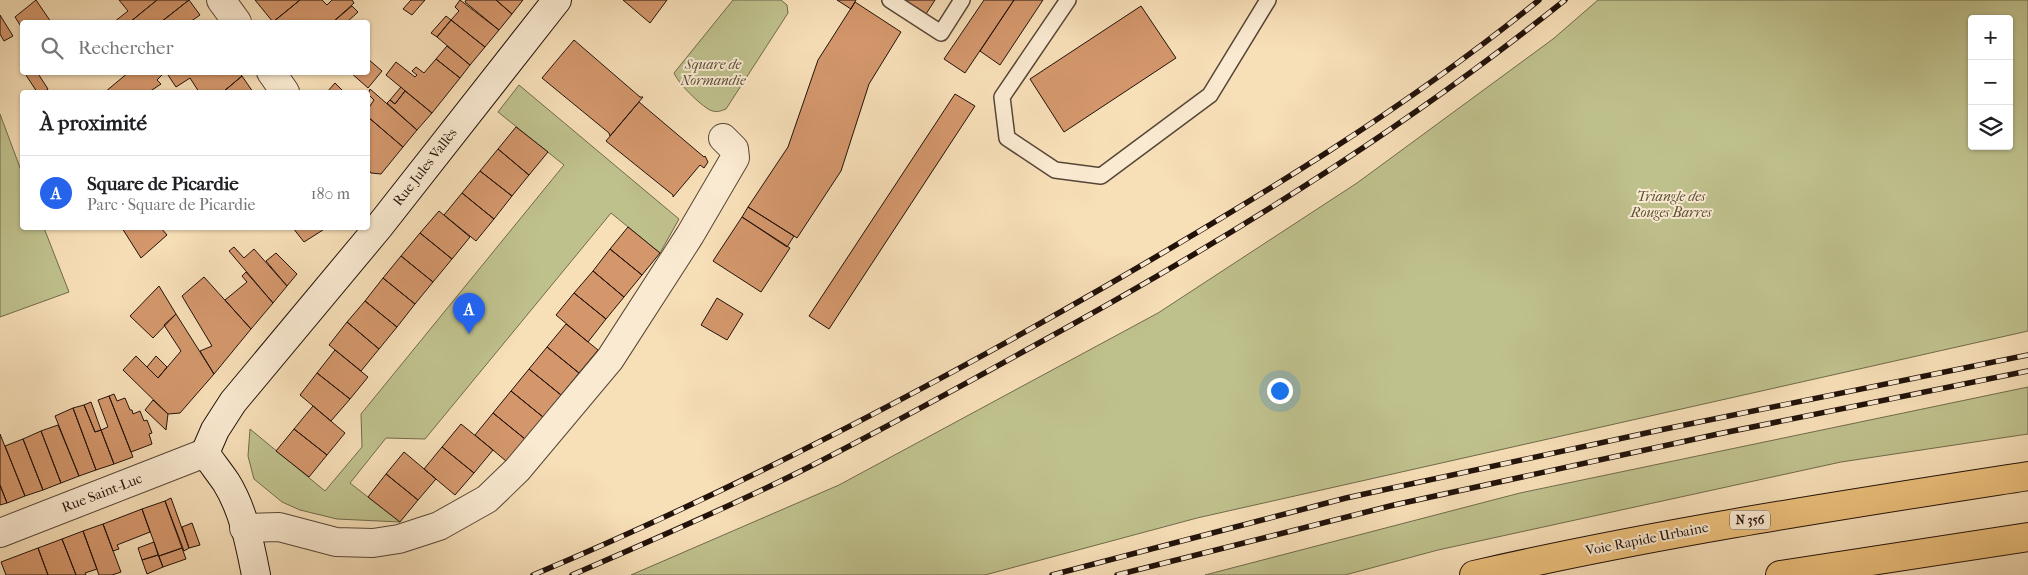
<!DOCTYPE html>
<html lang="fr">
<meta charset="utf-8">
<style>
body{margin:0;font-family:"IM FELL French Canon",serif;background:#f2f2f2;color:#202124}
.controls{position:absolute;right:15px;top:15px;display:grid;overflow:hidden;border-radius:5px;box-shadow:0 1px 4px #0004}
.controls button{width:45px;height:45px;display:grid;place-items:center;padding:0;border:0;border-bottom:1px solid #e0e0e0;background:#fff;color:#202124;font:25px sans-serif}
.you{position:absolute;left:1279px;top:390px;width:18px;height:18px;margin:-12px;border:4px solid #fff;border-radius:50%;background:#1a73e8;box-shadow:0 0 0 8px #1a73e833}
.badge{display:grid;place-items:center;width:32px;height:32px;border-radius:50%;background:#2563eb;color:#fff;font-size:16px;font-weight:700}
.pin{position:absolute;translate:-50% -41px;filter:drop-shadow(0 1px 2px #0008)}
.pin::after{content:'';position:absolute;top:26px;width:18px;height:15px;background:inherit;clip-path:polygon(0 0,100% 0,50% 100%)}
.list{margin:0;padding:0;list-style:none}
h2{display:flex;justify-content:space-between;align-items:center;height:65px;margin:0;padding:0 20px;font-size:21px}
h2 small{font-size:16px;font-weight:400;color:#757577}
.list li{display:grid;grid-template-columns:32px 1fr auto;gap:15px;align-items:center;box-sizing:border-box;height:75px;padding:0 20px;border-top:1px solid #e0e0e0}
.list b{display:block;font-size:19px;white-space:nowrap}
.list p{margin:0;font-size:16px;white-space:nowrap;color:#757577}
.list em{font-size:16px;font-style:normal;color:#757577}
.icon{flex:none;width:28px;height:28px;fill:none;stroke:currentColor;stroke-width:2;stroke-linecap:round;stroke-linejoin:round}
.map{position:relative;flex:none;width:2028px;height:575px;overflow:hidden}
.search{position:absolute;background:#fff;box-shadow:0 1px 4px #0004;left:20px;top:20px;width:350px;height:55px;display:flex;align-items:center;gap:12px;box-sizing:border-box;padding:0 18px;border-radius:5px;color:#757577;font-size:19px}
.panel{position:absolute;background:#fff;box-shadow:0 1px 4px #0004;left:20px;top:90px;width:350px;height:140px;border-radius:5px}
.map>svg:first-child{display:block}
.green{fill:#bfc18d;stroke:#706a4c;fill-rule:evenodd}
.building{fill:#d4976c;stroke:#22120a}
.lines{fill:none;stroke-linecap:round;stroke-linejoin:round}
.lane-casing{stroke:#574536;stroke-width:18}
.street-casing{stroke:#574536;stroke-width:30}
.secondary-casing{stroke:#22120a;stroke-width:30}
.highway-casing{stroke:#22120a;stroke-width:30}
.lane{stroke:#faead1;stroke-width:15}
.street{stroke:#faead1;stroke-width:28}
.secondary{stroke:#faead1;stroke-width:28}
.highway{stroke:#ecc07c;stroke-width:28}
.rail-casing{stroke:#22120a;stroke-width:5.5}
.rail{stroke:#faead1;stroke-width:4;stroke-dasharray:11;stroke-linecap:butt}
.labels{text-anchor:middle;dominant-baseline:central;stroke-width:4;stroke-linejoin:round;paint-order:stroke}
.shield{fill:#faead1;stroke:#635346;stroke-width:1}
.shield-label{font-size:12px;font-weight:bold;fill:#22120a}
.park-label{font-size:14px;font-style:italic;fill:#594f38;stroke:#faead1}
.street-label{font-size:14px;fill:#22120a;stroke:#faead1}
</style>
<div class="map">
<svg width="2028" height="575" viewBox="0 0 2028 575">
<rect width="100%" height="100%" fill="#f7dfb8"/>
<filter id="stains"><feTurbulence type="fractalNoise" baseFrequency=".004" numOctaves="4"/><feColorMatrix values="0 0 0 0 .2 0 0 0 0 .09 0 0 0 0 .02 0 0 0 .5 -.17"/></filter>
<radialGradient id="worn" r=".72"><stop offset=".6" stop-color="#630" stop-opacity="0"/><stop offset="1" stop-color="#630" stop-opacity=".3"/></radialGradient>
<path class="green" d="M733,0H781L787,5L788,13L726,109C721,111 716,113 710,110C700,105 678,83 674,73Z
M1598,0H2028V331L1197,518L985,575H631L839,485L1158,313L1357,183L1553,39ZM1972,19H2009V146H1972Z
M519,85L679,219L660,253L611,213L425,439L386,438L350,483L400,522L337,519L300,510L282,502L254,479L248,456L250,429L325,491L362,447L361,414L564,165L498,112Z
M0,114L22,173V228H44L69,292L0,317Z
M2028,387V434L1841,462L1438,550L1345,575H1205L1520,493Z"/>
<path class="building" d="M36,0L51,22H22V28L15,17Z
M119,0H157L130,22H114L128,11Z
M157,0H189L161,22H130Z
M189,0L200,15L190,22H161Z
M255,0H300L273,22Z
M300,0H322L327,5L332,0H352L354,3L333,22H273Z
M411,0H425L412,15L403,9Z
M460,0L499,30L485,47L451,20L459,11L455,7Z
M466,0H496L512,14L499,30L465,2Z
M496,0H523L512,14Z
M623,0H667L650,23Z
M837,0H856L851,9Z
M904,0H935L926,14Z
M984,0H1014L965,73L944,59Z
M1014,0H1043L1000,65L980,51Z
M855,2L901,32L869,84L841,171L797,238L748,207L788,147L818,60Z
M352,6L358,12L347,22H333Z
M1141,6L1176,58L1064,132L1030,79Z
M0,15L13,36L4,41L0,34Z
M446,16L451,20L437,37L431,33Z
M451,20L485,47L470,65L437,37Z
M574,40L640,97H643L610,136L609,133L542,78Z
M447,46L470,65L460,78L436,59Z
M368,59L382,71L368,88L350,72H368Z
M436,59L460,78L432,113L386,75L396,62L415,77L417,75L412,71L416,67L424,73Z
M24,72H37L48,89L44,92H37Z
M129,72H165L157,80L161,84L149,92H105Z
M166,72H223L225,75L228,72H239L242,76L223,92H199L190,78L176,87Z
M242,76L253,92H223Z
M335,83L344,92H327Z
M401,87L405,91L395,104L390,100Z
M370,89L417,130L403,147L368,117V109L374,100L368,94Z
M405,91L432,113L417,130L387,103L390,100L395,104Z
M955,94L975,106L829,329L809,316Z
M639,102L704,157L705,156L708,162L704,168L700,165L673,197V195L606,141Z
M368,117L403,147L381,174L371,173L368,169Z
M516,127L548,152L529,175L498,149Z
M498,149L529,175L512,196L480,171Z
M480,171L512,196L494,219L462,193Z
M462,193L494,219L476,241L444,215Z
M748,207L794,236L787,247L742,217Z
M439,211L470,237L452,259L420,233Z
M742,217L790,248L761,292L713,261Z
M628,227L660,253L642,275L610,249Z
M122,228H161L167,235L141,258Z
M293,228H326L304,242Z
M420,233L452,259L433,282L401,256Z
M234,247L244,258L254,249L287,286L273,303L229,251Z
M610,249L642,275L624,297L593,271Z
M276,253L297,274L287,286L266,261Z
M401,256L433,282L415,304L383,278Z
M593,271L624,297L606,319L574,293Z
M246,272L273,303L251,329L225,300L247,282L242,276Z
M204,277L251,329L214,374L200,351L212,346L182,296Z
M383,278L415,304L397,327L365,301Z
M159,286L176,314L153,338L130,316Z
M574,293L606,319L588,342L556,315Z
M717,298L743,314L727,340L701,325Z
M365,301L397,327L379,349L347,322Z
M176,314L214,374L180,413L168,414L123,370L136,356L158,378L181,351L164,325Z
M347,322L379,349L361,371L329,345Z
M566,324L598,350L579,373L547,347Z
M547,347L579,373L561,395L529,369Z
M335,350L368,377L350,399L317,373Z
M156,356L167,367L158,378L147,367Z
M529,369L561,395L543,417L511,391Z
M317,373L350,399L331,421L300,395Z
M511,391L543,417L525,439L493,413Z
M114,394L117,401L125,398L130,410H132L133,414L140,411L144,421L147,420L152,433L149,434L152,444L131,452L109,396Z
M109,396L133,457L114,464L101,430L108,427L98,400Z
M153,400L168,414L166,430L145,410Z
M91,402L101,430L95,432L84,405Z
M84,405L95,432L101,430L114,464L96,470L73,408Z
M313,406L345,433L327,455L294,429Z
M73,408L96,470L79,476L55,416Z
M493,413L525,439L506,461L475,435Z
M461,424L493,450L474,473L442,447Z
M58,425L79,476L61,483L41,431Z
M294,429L327,455L309,477L276,451Z
M41,431L61,483L43,490L23,439Z
M0,434L25,496L7,503L0,485Z
M23,439L43,490L25,496L5,446Z
M442,447L474,473L455,495L424,469Z
M404,452L436,479L418,500L386,474Z
M386,474L418,500L400,522L368,497Z
M0,485L7,503L0,505Z
M171,498L189,548L184,551L165,501Z
M165,501L182,548L159,556L142,509Z
M142,509L150,532L117,545L119,549L113,551L103,524Z
M192,523L200,545L189,548L182,527Z
M103,524L121,572L112,575H99L83,531Z
M83,531L97,569L85,573L86,575H76L62,539Z
M62,539L76,575H48L38,548Z
M154,542L158,555L142,560L138,548Z
M38,548L48,575H6L1,562Z
M182,548L186,559L163,567L159,556Z
M158,555L163,567L147,574L142,560Z"/>
<g class="lines">
<g class="lane-casing">
<path id="lane" d="M890,0L941,33L962,0
M1068,0L1002,97L1007,138L1055,170L1101,176L1210,95L1268,0"/>
</g>
<g class="street-casing">
<path id="street" d="M221,0L237,22
M271,72L285,92
M244,528L279,527L336,542L373,543L399,539L439,526L487,499L517,470L610,359L690,235L735,158L734,149L723,138
M0,533L205,453"/>
</g>
<g class="secondary-casing">
<path id="secondary" d="M256,575C250,544 243,509 226,482C219,472 212,463 205,453L215,430L233,402L378,228L557,0"/>
</g>
<g class="highway-casing">
<path id="highway" d="M1474,575C1657,533 1842,505 2028,476
M1780,575L2028,537"/>
</g>
<use href="#lane" class="lane"/>
<use href="#street" class="street"/>
<use href="#secondary" class="secondary"/>
<use href="#highway" class="highway"/>
<g class="rail-casing">
<path id="rail" d="M533,575C731,492 920,393 1106,286C1256,199 1404,110 1539,0
M572,575C648,542 725,509 799,472C876,433 952,391 1028,349C1216,246 1398,134 1565,0
M1052,575L1346,498L1660,430L2028,355
M1117,575L1394,505L1718,434L2028,371"/>
</g>
<use href="#rail" class="rail"/>
</g>
<g class="labels">
<rect class="shield" x="1730" y="510.5" width="40" height="19" rx="4"/>
<g class="shield-label">
<text x="1750" y="520">N 356</text>
</g>
<g class="park-label">
<text x="713" y="64">Square de<tspan x="713" dy="16">Normandie</tspan></text>
<text x="1671" y="196">Triangle des<tspan x="1671" dy="16">Rouges Barres</tspan></text>
</g>
<g class="street-label">
<text transform="translate(425 167) rotate(-52)">Rue Jules Vallès</text>
<text transform="translate(102 493) rotate(-21)">Rue Saint-Luc</text>
<text transform="translate(1647 539) rotate(-11)">Voie Rapide Urbaine</text>
</g>
</g>
<rect width="100%" height="100%" filter="url(#stains)"/>
<rect width="100%" height="100%" fill="url(#worn)"/>
</svg>
<div class="controls">
<button>+</button>
<button>−</button>
<button><svg class="icon" aria-label="layers" viewBox="0 0 24 24"><path d="M12 4l9 5-9 5-9-5zM3 14l9 5 9-5"/></svg></button>
</div>
<div class="you"></div>
<div class="pin badge" style="left:469px;top:334px">A</div>
<div class="search"><svg class="icon" aria-label="search" viewBox="0 0 24 24"><circle cx="10" cy="10" r="6"/><path d="M15 15l6 6"/></svg>Rechercher</div>
<section class="panel">
<h2>À proximité<small></small></h2>
<ul class="list">
<li><span class="badge">A</span><div><b>Square de Picardie</b><p>Parc · Square de Picardie</p></div><em>180 m</em></li>
</ul>
</section>
</div>
